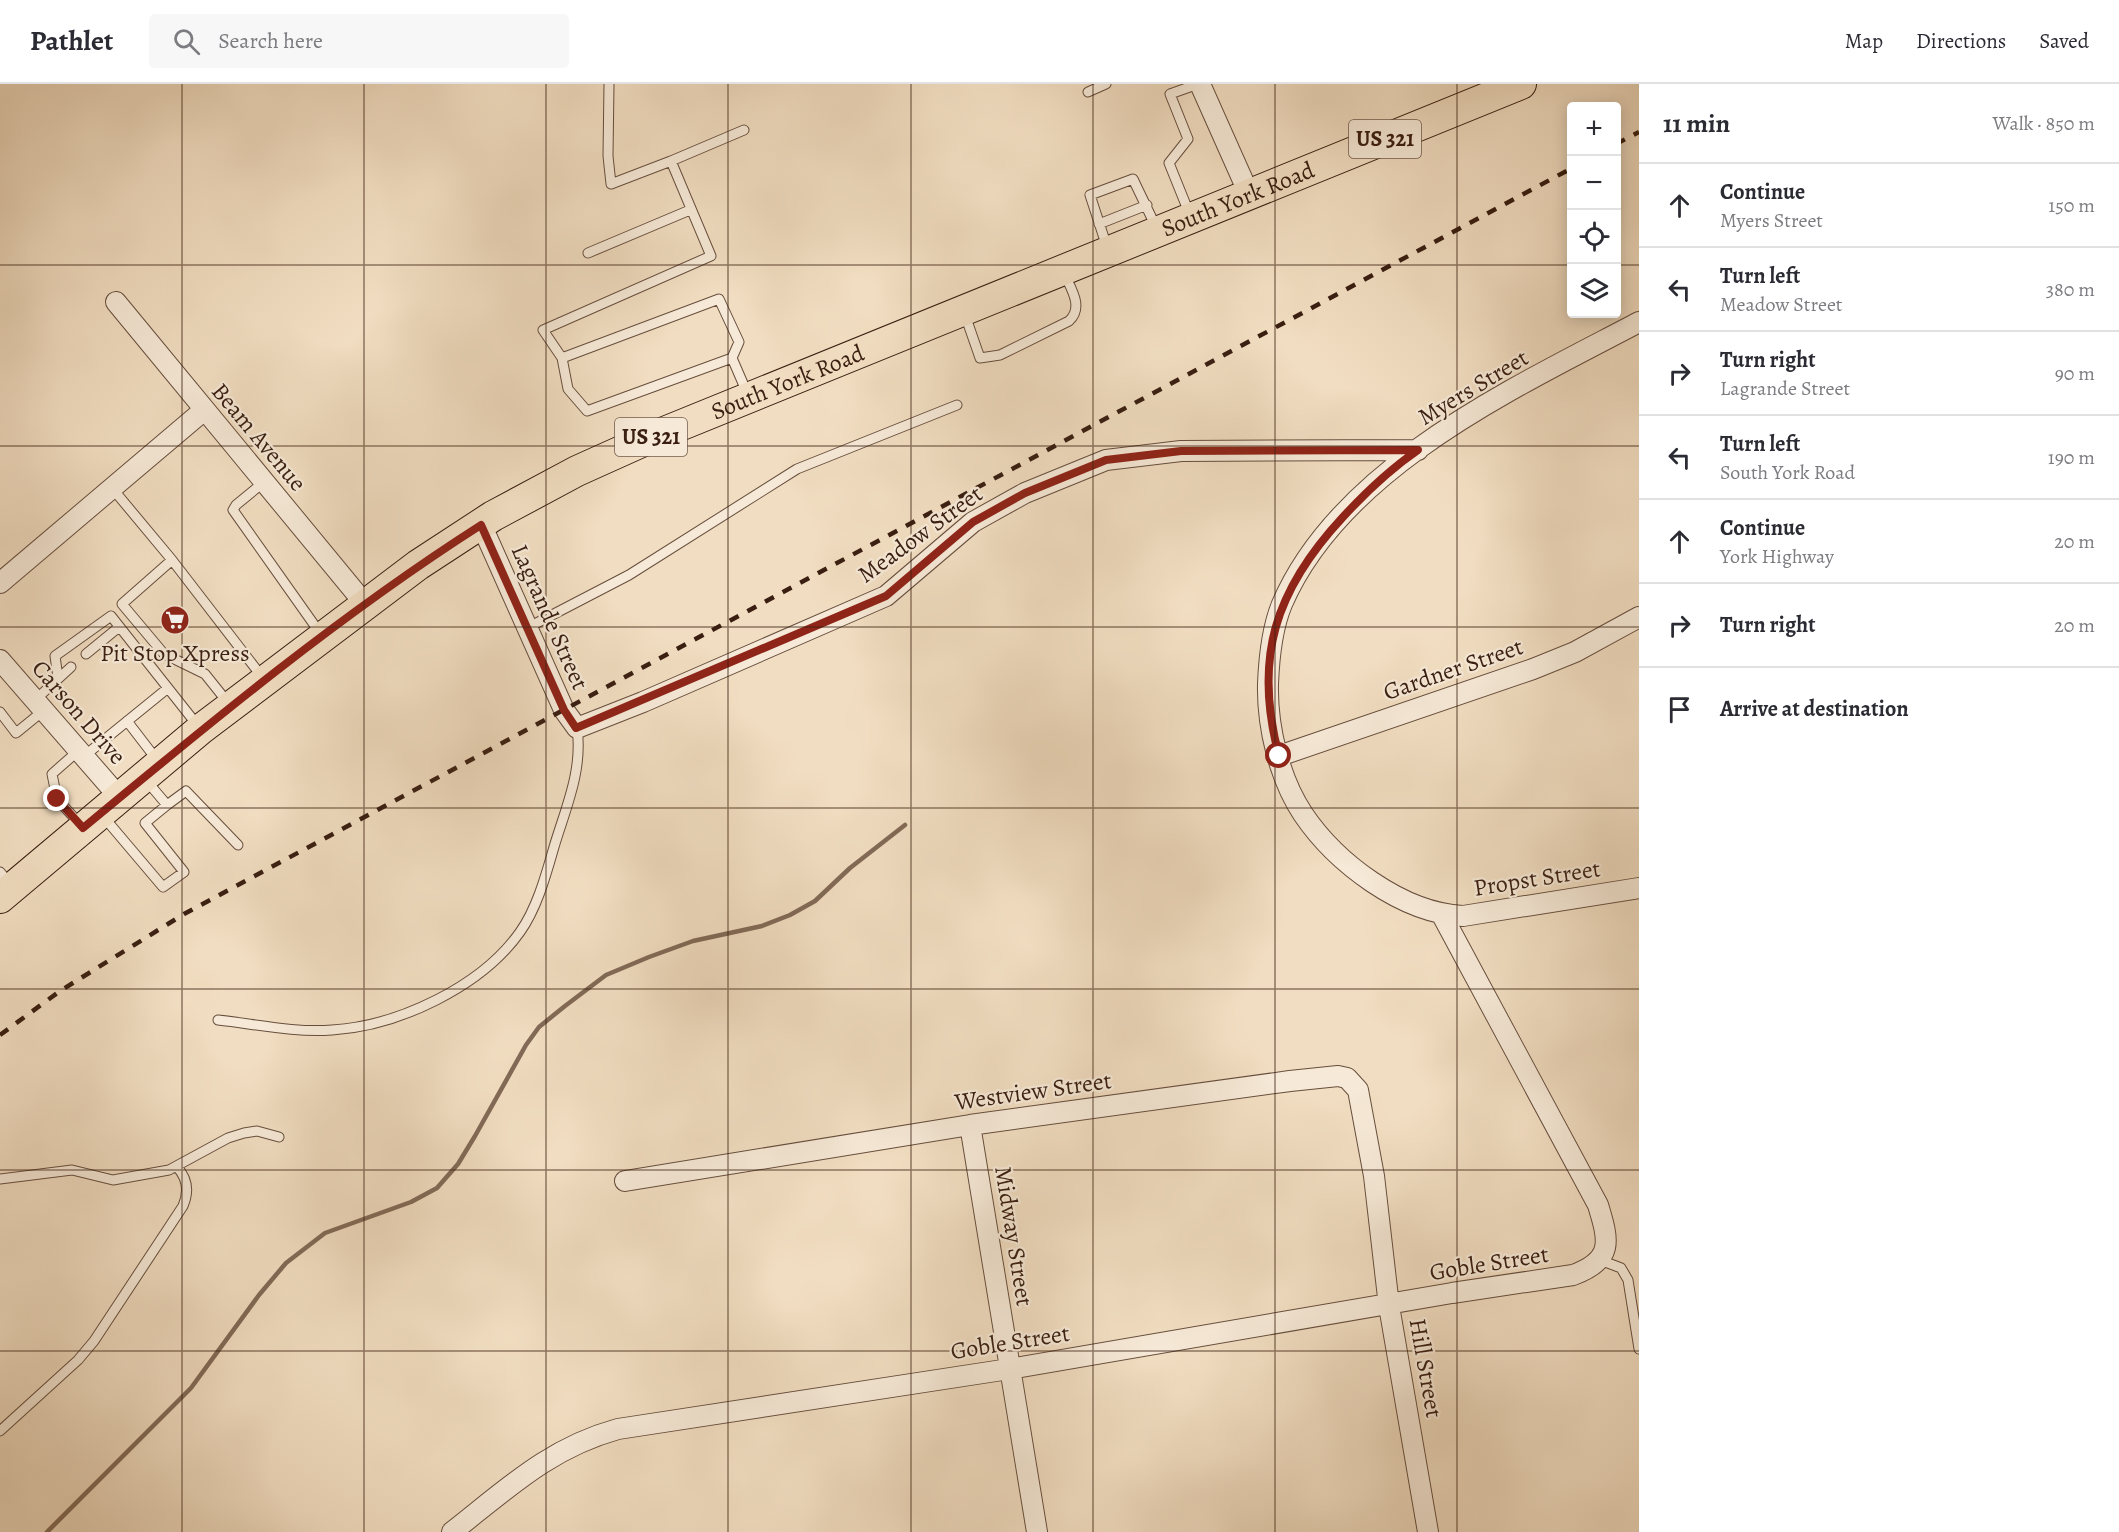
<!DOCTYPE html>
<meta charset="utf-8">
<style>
body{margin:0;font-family:Alegreya,serif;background:#f7f7f7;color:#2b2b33}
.controls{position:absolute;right:18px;top:18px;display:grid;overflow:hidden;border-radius:6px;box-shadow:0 3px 15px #0003}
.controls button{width:54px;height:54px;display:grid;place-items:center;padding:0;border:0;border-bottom:2px solid #e1e1e2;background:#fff;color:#2b2b33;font:30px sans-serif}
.stop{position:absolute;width:18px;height:18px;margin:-14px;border:4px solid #8f2418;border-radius:50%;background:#fff}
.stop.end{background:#8f2418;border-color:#fff;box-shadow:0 2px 6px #0008}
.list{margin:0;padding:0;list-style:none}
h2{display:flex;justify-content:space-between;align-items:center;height:78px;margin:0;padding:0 24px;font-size:26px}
h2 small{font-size:20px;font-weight:400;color:#7c7c81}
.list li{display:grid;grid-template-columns:39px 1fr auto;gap:18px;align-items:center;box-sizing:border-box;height:84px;padding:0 24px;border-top:2px solid #e1e1e2}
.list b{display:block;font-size:22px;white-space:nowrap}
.list p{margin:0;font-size:20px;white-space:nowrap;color:#7c7c81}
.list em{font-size:20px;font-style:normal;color:#7c7c81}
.icon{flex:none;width:33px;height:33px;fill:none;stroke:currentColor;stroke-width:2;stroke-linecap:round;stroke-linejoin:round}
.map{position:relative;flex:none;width:1639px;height:1448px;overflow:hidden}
header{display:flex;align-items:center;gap:36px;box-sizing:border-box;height:84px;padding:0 30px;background:#fff;border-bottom:2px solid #e1e1e2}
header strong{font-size:28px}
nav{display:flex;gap:33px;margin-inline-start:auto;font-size:21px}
.search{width:420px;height:54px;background:#f7f7f7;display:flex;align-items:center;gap:15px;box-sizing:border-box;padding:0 21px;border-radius:6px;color:#7c7c81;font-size:22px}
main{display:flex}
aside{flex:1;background:#fff}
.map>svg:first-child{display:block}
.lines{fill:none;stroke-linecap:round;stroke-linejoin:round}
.stream{stroke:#826a57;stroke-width:4.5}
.service-casing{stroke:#674e3d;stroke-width:11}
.minor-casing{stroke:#674e3d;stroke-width:22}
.primary-casing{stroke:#391e11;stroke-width:32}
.service{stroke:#f6e9d7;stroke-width:9}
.minor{stroke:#f6e9d7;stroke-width:20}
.primary{stroke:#f1ddc1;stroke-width:30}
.rail{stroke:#391e11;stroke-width:4.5;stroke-dasharray:10 10;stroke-linecap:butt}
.route{stroke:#8f2418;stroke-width:8}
.grid{fill:none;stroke:#391e11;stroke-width:1.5;stroke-opacity:0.55}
.labels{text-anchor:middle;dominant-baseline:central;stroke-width:4.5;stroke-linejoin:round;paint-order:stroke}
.shield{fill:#f6e9d7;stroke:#725b4c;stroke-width:1.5}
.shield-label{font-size:22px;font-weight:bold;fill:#391e11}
.street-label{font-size:24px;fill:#391e11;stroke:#f6e9d7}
.poi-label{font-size:24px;fill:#391e11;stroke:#f6e9d7}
</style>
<header>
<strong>Pathlet</strong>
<div class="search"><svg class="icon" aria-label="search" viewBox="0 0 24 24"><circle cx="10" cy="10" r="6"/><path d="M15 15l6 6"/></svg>Search here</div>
<nav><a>Map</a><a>Directions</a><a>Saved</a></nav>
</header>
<main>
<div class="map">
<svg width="1639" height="1448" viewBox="0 0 1639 1448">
<rect width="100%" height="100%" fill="#f1ddc1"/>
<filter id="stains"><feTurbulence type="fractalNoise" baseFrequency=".00333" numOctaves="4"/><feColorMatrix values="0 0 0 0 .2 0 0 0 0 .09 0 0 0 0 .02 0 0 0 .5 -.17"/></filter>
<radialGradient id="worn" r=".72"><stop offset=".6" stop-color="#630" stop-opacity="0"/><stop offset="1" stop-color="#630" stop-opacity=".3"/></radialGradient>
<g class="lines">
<path class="stream" d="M47,1448L191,1304L259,1211L286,1179L325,1149L411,1118L437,1104L458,1080L475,1052L526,961L539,943L565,922L606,891L649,873L693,857L762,842L790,831L815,817L850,784L905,741"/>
<g class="service-casing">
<path id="service" d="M609,0L608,72L611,100L671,77L711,172L543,246L562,274L568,305L587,327L732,274L748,311
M1088,8L1106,0
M671,77L744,46
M1190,131L1169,79L1188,55L1170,10L1198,0
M1099,140L1147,121
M1107,163L1090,111L1133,95L1157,145
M588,169L690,126
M965,231L980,274L1000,271L1069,237C1084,223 1071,205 1064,189
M562,274L719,215L739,258L732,274
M264,398L236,421L233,426L320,549
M112,404L172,476
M527,544L629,491L797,385L957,321
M86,570L119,543
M58,594L55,572L111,532L198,642
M34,617L71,583
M229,620L205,590L164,570L122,520L172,476L263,594
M0,628L16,649L43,627
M127,637L157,676
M78,667L52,690L57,715L80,740
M83,673L168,604
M145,695L167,721L186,707L238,761
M102,731L163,803L184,788L145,739L167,721
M0,788L11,801
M218,936C255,940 295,949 332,946C398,942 481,903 520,848C537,824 546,791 554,763C566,723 583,686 577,644
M0,1095L72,1086L113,1096L169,1086L228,1054L244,1049L257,1047L279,1053
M1600,1176L1621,1184L1628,1196L1639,1265
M0,1347L78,1276L94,1257L183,1122C189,1108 188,1095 177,1083"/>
</g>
<g class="minor-casing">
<path id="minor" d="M1200,0L1249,110
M116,218L365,520
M1639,238C1514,304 1341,383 1282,520C1272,544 1269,574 1268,600C1267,642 1279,694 1303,730C1336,779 1402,829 1463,832L1639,804
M481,440L564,626L577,644L643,618L886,512L973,438L1025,409L1106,376L1181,367L1418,366
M0,499L203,327
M0,576L120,714
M1279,672L1533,585L1575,568L1639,533
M970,1041L1037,1448
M625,1097L970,1041L1290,997L1338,992L1347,994L1358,1006L1374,1092L1389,1222L1428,1448
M452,1448C507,1405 549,1364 618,1345L1009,1285L1452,1209L1573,1191C1614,1176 1609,1157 1598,1121L1442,831"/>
</g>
<g class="primary-casing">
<g id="primary">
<path id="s1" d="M0,814L201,645L418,481L493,432L577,387L657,351L1521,0"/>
</g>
</g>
<use href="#service" class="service"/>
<use href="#minor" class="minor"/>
<use href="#primary" class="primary"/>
<path class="rail" d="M1616,60L1639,48
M0,951L60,907L184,830L1572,84"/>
</g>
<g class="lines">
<path class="route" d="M57,715L83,744C212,637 340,531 481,441L564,626L576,644L886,512L973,438L1025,409L1106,376L1181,367L1418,366C1389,386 1366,408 1343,433C1275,506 1253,574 1279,672"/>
</g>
<path class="grid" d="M182,0V1448M364,0V1448M546,0V1448M728,0V1448M911,0V1448M1093,0V1448M1275,0V1448M1457,0V1448M0,181H1572M1616,181H1639M0,362H1639M0,543H1639M0,724H1639M0,905H1639M0,1086H1639M0,1267H1639"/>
<defs>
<g id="supermarket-disc" transform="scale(1.5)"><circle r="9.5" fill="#8f2418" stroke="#f6e9d7"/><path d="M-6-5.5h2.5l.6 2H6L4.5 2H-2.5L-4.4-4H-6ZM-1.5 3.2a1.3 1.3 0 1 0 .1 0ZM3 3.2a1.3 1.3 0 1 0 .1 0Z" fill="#fff"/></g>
</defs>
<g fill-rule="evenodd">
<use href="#supermarket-disc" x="175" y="536"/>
</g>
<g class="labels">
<g class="shield">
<rect x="1349" y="36" width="72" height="38" rx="4.5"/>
<rect x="615" y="334" width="72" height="38" rx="4.5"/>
</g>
<g class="shield-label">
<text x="1385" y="55">US 321</text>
<text x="651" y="353">US 321</text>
</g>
<g class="street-label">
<text stroke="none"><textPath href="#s1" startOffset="1434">South York Road</textPath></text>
<text stroke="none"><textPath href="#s1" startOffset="948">South York Road</textPath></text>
<text transform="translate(1473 303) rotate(-31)">Myers Street</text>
<text transform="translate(259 353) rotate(50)">Beam Avenue</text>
<text transform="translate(920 450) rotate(-36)">Meadow Street</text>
<text transform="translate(550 533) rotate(66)">Lagrande Street</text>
<text transform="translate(1453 585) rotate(-19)">Gardner Street</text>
<text transform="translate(79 628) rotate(49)">Carson Drive</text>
<text transform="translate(1537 794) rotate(-9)">Propst Street</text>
<text transform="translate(1033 1007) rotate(-8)">Westview Street</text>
<text transform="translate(1014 1152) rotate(81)">Midway Street</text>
<text transform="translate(1489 1179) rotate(-9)">Goble Street</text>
<text transform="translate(1010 1258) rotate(-9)">Goble Street</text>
<text transform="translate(1426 1284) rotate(80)">Hill Street</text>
</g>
<g class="poi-label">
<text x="175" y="569">Pit Stop Xpress</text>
</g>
</g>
<rect width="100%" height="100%" filter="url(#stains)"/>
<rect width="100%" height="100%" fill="url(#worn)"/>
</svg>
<div class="controls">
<button>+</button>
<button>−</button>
<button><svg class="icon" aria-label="locate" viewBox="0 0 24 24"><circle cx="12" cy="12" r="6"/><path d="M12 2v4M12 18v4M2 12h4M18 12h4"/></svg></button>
<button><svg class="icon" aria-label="layers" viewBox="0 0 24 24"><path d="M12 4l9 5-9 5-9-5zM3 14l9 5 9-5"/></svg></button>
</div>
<div class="stop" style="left:1279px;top:672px"></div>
<div class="stop end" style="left:57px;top:715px"></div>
</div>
<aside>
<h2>11 min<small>Walk · 850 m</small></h2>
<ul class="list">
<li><svg class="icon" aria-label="ahead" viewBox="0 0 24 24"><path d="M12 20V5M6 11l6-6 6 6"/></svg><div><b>Continue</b><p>Myers Street</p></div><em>150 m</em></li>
<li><svg class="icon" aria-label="left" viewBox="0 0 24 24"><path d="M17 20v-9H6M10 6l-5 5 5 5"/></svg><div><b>Turn left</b><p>Meadow Street</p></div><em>380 m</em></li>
<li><svg class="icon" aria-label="right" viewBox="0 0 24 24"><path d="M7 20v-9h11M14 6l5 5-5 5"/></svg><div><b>Turn right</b><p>Lagrande Street</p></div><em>90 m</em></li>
<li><svg class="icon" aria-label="left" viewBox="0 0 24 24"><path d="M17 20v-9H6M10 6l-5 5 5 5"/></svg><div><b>Turn left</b><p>South York Road</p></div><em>190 m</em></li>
<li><svg class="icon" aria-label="ahead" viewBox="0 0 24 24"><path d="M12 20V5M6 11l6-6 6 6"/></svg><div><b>Continue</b><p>York Highway</p></div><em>20 m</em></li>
<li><svg class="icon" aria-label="right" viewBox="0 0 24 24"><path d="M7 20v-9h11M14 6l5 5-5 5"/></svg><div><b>Turn right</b></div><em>20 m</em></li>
<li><svg class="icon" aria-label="arrive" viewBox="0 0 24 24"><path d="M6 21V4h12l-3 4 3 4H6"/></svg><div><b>Arrive at destination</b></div></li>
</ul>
</aside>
</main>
